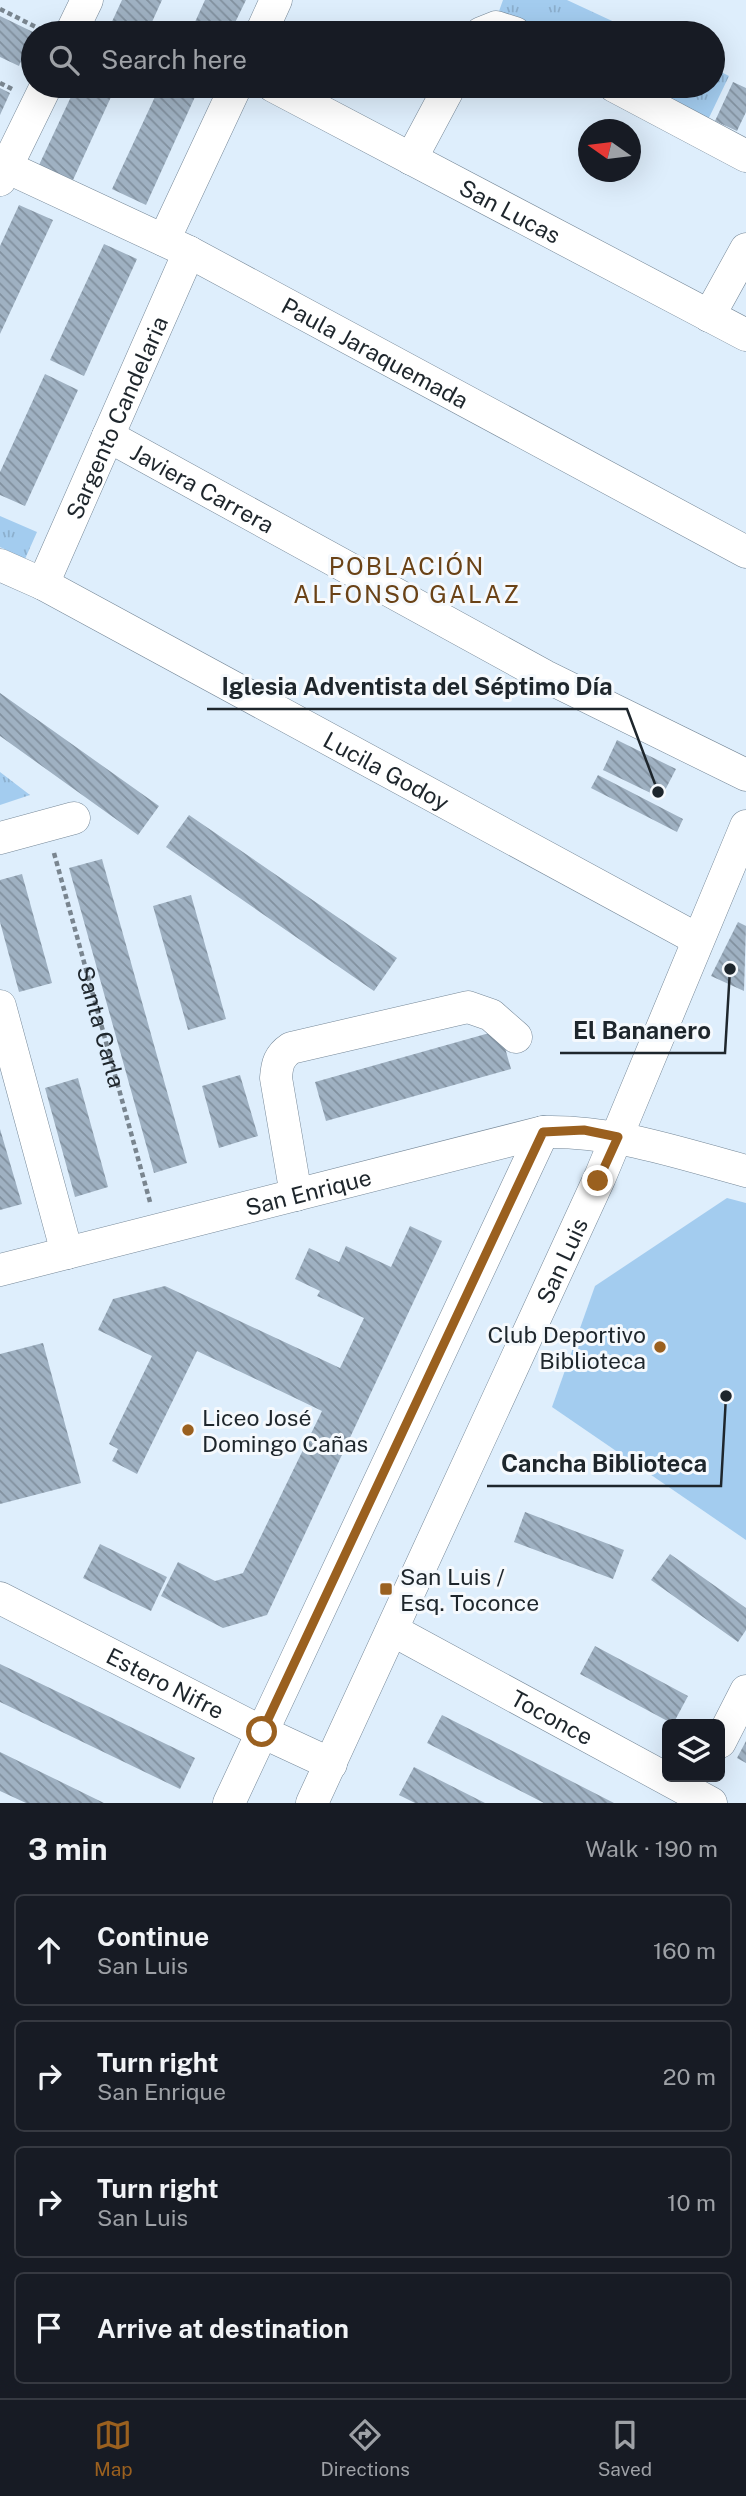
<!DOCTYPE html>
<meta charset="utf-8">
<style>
body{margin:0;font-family:"Public Sans",sans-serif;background:#20242c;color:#f1f3f6}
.controls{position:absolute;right:21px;bottom:21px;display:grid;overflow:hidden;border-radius:10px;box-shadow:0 7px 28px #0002}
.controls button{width:63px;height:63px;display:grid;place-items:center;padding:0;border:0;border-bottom:2px solid #363941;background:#171b24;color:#f1f3f6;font:35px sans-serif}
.compass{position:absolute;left:578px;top:119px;width:63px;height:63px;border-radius:50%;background:#171b24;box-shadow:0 7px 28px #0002;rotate:284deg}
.stop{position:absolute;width:21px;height:21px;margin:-16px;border:5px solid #9a601f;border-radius:50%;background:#fff}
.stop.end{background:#9a601f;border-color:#fff;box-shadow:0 2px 7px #0008}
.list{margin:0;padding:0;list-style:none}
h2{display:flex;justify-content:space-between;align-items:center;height:91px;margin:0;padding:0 28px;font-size:30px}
h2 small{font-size:23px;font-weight:400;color:#9ea1a6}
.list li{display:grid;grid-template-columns:46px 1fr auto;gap:21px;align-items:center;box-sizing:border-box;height:112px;margin:0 14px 14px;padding:0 14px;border:2px solid #363941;border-radius:10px}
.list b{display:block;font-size:26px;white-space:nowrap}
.list p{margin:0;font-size:23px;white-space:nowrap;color:#9ea1a6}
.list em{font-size:23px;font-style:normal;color:#9ea1a6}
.icon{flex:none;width:38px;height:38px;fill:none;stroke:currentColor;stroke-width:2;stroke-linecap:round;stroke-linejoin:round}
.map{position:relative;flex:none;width:746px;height:1803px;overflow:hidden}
.search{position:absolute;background:#171b24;box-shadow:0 7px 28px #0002;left:21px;right:21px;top:21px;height:77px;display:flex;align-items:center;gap:18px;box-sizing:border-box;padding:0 24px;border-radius:38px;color:#9ea1a6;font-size:26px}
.sheet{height:595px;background:#171b24}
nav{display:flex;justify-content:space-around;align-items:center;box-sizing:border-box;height:98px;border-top:2px solid #363941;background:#171b24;font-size:19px;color:#9ea1a6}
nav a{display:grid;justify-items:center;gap:4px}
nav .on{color:#9a601f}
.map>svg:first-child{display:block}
.green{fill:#a3ccef}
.park{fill:url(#park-tufts)}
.building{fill:url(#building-back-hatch)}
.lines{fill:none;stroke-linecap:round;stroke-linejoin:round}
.minor-casing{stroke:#768898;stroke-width:33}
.path{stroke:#79858f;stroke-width:4.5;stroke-dasharray:5 3.5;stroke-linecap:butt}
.minor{stroke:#fff;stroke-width:32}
.route{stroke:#9a601f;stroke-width:9}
.poi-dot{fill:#9a601f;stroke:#f5f9fd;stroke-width:2.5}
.labels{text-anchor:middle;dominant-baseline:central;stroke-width:6;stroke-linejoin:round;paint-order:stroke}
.street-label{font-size:23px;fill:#1e262c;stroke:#f5f9fd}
.poi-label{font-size:23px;fill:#1e262c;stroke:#f5f9fd;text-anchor:start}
.neighbourhood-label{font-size:24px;letter-spacing:2px;fill:#6a4216;stroke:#f5f9fd}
.leader{fill:none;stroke:#1e262c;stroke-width:2.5}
.callout-dot{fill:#1e262c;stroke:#f5f9fd;stroke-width:2.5}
.callout-label{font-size:24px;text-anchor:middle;font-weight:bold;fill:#1e262c;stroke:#f5f9fd;stroke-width:6;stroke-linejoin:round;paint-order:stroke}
</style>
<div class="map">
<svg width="746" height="1803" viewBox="0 0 746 1803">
<defs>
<pattern id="park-tufts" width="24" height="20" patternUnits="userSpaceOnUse" patternTransform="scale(1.75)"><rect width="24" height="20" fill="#a3ccef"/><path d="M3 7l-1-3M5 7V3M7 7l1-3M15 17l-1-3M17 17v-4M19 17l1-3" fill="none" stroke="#8cafcd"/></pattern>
<pattern id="building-back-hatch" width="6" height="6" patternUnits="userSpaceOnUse" patternTransform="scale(1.75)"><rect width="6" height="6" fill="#9fb1c2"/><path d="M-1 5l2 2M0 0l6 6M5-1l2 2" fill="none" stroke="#81909e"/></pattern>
</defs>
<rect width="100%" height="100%" fill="#deeefc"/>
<path class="green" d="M727,1198L746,1203V1540L552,1407L595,1286Z"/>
<path class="park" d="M503,0H567L638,33H527L498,14Z
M713,68L729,76L706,124L631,86H713Z
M0,516L37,532L25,559L0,547Z
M0,772L30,795L0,805Z"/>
<path class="building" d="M122,0H162L147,33H120L109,28Z
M205,0H246L230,33H190Z
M0,16L33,32L19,66L0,57Z
M733,82L746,88V112L737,131L715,121Z
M76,86H116L73,180L39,165Z
M160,86L199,88L146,205L112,189Z
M0,88L10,93L0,115Z
M19,205L53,220L0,334V246Z
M104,244L137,259L84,376L50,360Z
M45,374L78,390L25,506L0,495V472Z
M0,693L159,806L138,835L0,736Z
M617,740L676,769L661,798L603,770Z
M598,775L683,819L677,832L591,788Z
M189,815L397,958L374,991L166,847Z
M102,859L187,1163L154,1173L69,868Z
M22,874L52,983L19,992L0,922V880Z
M191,895L226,1019L188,1030L153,906Z
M738,922L746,926L744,991L711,976Z
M500,1030L511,1069L326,1121L315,1082Z
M240,1075L258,1136L219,1148L202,1086Z
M78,1078L108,1187L75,1197L45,1088Z
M0,1129L22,1204L0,1210Z
M410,1226L442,1241L267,1615L223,1628L161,1596L178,1562L215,1581L243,1573L322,1411L197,1351L137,1474L112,1461L118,1449L109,1444L152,1356L98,1330L113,1299L165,1286L340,1368L364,1318L317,1296L320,1291L295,1279L309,1248L339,1262L346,1246L391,1267Z
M43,1343L81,1483L0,1504V1354Z
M525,1512L624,1550L613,1579L514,1542Z
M100,1544L167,1577L151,1611L83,1578Z
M670,1554L746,1608V1630L738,1642L651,1580Z
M595,1646L688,1696L673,1724L580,1674Z
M0,1664L195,1758L180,1789L0,1702Z
M442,1715L614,1803H544L427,1743Z
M746,1741V1763L737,1758Z
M0,1752L104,1803H26L0,1791Z
M414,1767L485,1803H415L399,1795Z"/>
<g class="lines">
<g class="minor-casing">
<g id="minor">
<path d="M71,33L87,0"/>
<path d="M261,33L276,0"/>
<path d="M481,33L496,27L515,33"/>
<path id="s2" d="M273,86L746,335"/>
<path d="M614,86L746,156"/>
<path d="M411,159L450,86"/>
<path id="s3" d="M0,164L189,252L746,552"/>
<path d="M0,180L46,86"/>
<path d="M164,240L236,86"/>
<path d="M709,316L746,249"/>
<path id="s4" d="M108,436L545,676L746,775"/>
<path id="s5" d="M0,565L43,584L697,939"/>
<path id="s6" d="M43,584L189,252"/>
<path d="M0,838L74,818"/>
<path d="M0,1006L67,1253"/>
<path d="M296,1195L276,1078C277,1064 279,1056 291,1048L468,1007L491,1015L516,1037"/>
<path id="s7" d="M0,1270L543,1132C613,1130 679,1153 746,1171"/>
<path id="s8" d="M0,1598L262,1732L331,1764"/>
<path id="s9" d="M394,1631L711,1803"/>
<path d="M720,1742L746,1691"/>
<path d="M229,1803L543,1132"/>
<path id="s10" d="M312,1803L600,1177L746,826"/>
</g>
</g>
<g class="path">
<path d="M0,9L44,31"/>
<path d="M0,83L12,89"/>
<path id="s1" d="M54,853L150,1202"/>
</g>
<use href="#minor" class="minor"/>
</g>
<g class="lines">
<path class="route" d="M262,1732L543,1132L584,1130L618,1137L598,1181"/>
</g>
<g class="poi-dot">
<circle cx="660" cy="1347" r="7"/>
<circle cx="188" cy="1430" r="7"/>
<rect x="379" y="1582" width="14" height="14" rx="3.5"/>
</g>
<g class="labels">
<g class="street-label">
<text stroke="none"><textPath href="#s2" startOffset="268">San Lucas</textPath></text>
<text stroke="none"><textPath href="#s3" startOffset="420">Paula Jaraquemada</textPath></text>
<text stroke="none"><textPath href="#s6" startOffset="182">Sargento Candelaria</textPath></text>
<text stroke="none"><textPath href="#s4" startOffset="108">Javiera Carrera</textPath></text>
<text stroke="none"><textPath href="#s5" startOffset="438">Lucila Godoy</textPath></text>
<text stroke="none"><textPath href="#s1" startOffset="180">Santa Carla</textPath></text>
<text stroke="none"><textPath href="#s7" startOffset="318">San Enrique</textPath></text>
<text stroke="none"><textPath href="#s10" startOffset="597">San Luis</textPath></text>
<text stroke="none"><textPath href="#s8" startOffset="186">Estero Nifre</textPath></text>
<text stroke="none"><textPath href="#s9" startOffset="180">Toconce</textPath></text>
</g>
<g class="poi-label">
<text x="646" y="1334" text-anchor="end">Club Deportivo<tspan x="646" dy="26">Biblioteca</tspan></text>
<text x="202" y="1417">Liceo José<tspan x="202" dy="26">Domingo Cañas</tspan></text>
<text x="400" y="1576">San Luis /<tspan x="400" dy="26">Esq. Toconce</tspan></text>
</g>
<g class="neighbourhood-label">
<text x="407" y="566">POBLACIÓN<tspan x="407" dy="28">ALFONSO GALAZ</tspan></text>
</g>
</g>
<path class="leader" d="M658 792L627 709H207M730 969L725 1053H560M726 1396L721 1486H487"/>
<g class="callout-dot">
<circle cx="658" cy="792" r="7"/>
<circle cx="730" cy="969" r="7"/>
<circle cx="726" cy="1396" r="7"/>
</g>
<g class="callout-label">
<text x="417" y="695">Iglesia Adventista del Séptimo Día</text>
<text x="642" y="1039">El Bananero</text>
<text x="604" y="1472">Cancha Biblioteca</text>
</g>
</svg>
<div class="controls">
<button><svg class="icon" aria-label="layers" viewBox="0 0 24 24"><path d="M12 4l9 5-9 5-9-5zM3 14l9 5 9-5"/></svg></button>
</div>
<svg class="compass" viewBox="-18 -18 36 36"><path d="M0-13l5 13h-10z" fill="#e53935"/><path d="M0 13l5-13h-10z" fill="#9ea1a6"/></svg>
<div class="stop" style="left:262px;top:1732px"></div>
<div class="stop end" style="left:598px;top:1181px"></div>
<div class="search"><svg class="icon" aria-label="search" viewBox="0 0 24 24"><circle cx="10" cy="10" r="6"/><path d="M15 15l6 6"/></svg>Search here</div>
</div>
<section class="sheet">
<h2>3 min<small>Walk · 190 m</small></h2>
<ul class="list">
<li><svg class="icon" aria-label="ahead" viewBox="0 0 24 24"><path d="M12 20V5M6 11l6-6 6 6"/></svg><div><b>Continue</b><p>San Luis</p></div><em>160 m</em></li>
<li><svg class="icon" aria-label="right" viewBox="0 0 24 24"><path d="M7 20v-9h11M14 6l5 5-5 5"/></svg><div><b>Turn right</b><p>San Enrique</p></div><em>20 m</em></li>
<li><svg class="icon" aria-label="right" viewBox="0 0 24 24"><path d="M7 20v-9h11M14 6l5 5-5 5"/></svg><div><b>Turn right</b><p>San Luis</p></div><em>10 m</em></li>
<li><svg class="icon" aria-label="arrive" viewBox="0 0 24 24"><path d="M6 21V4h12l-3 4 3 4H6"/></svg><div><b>Arrive at destination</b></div></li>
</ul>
</section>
<nav>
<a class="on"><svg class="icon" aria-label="map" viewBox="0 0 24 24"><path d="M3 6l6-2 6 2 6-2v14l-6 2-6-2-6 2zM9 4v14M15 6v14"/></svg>Map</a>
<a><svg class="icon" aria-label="directions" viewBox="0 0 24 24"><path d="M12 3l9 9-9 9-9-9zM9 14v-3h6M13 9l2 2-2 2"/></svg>Directions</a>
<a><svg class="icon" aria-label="saved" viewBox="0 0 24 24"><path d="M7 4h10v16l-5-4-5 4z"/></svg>Saved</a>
</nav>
